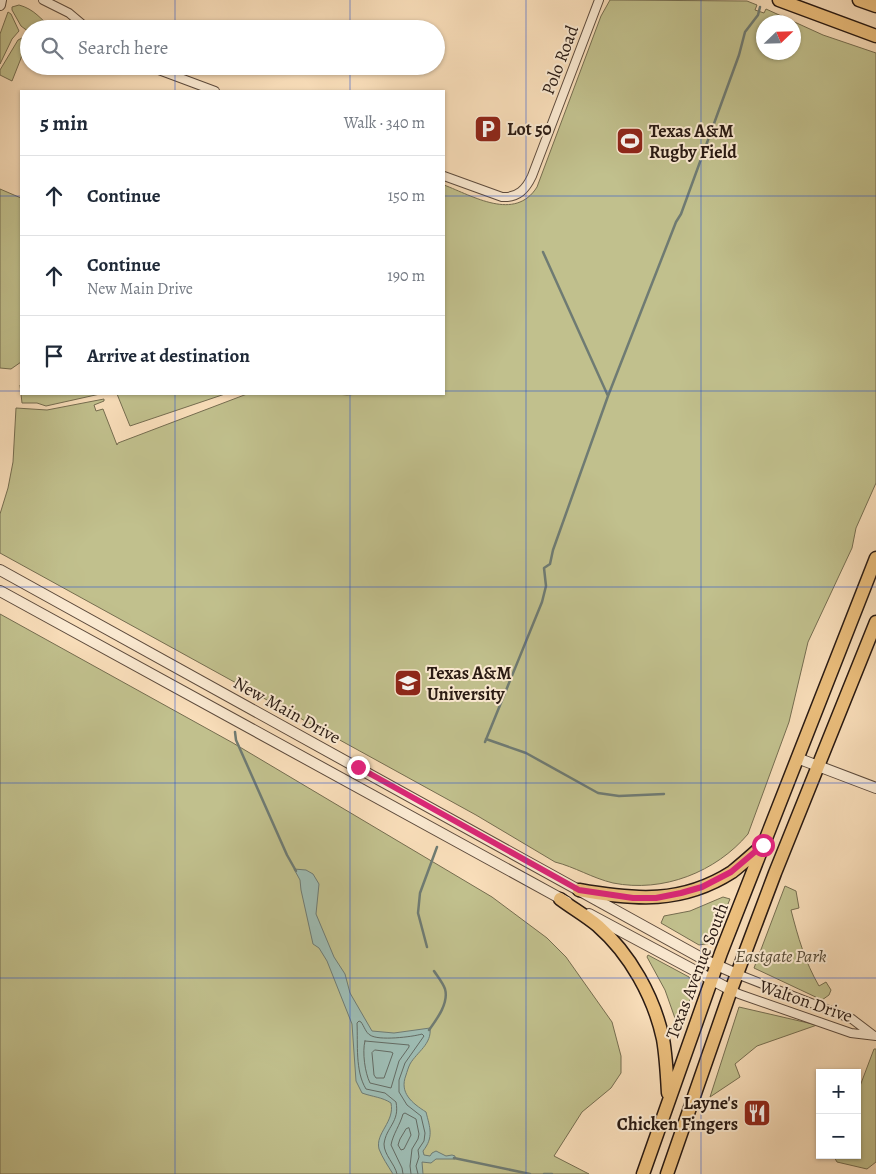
<!DOCTYPE html>
<meta charset="utf-8">
<style>
body{margin:0;font-family:Alegreya,serif;background:#f6f6f7;color:#1f2937}
.controls{position:absolute;right:15px;bottom:15px;display:grid;overflow:hidden;border-radius:0px;box-shadow:0 1px 4px #0004}
.controls button{width:45px;height:45px;display:grid;place-items:center;padding:0;border:0;border-bottom:1px solid #e0e1e3;background:#fff;color:#1f2937;font:25px sans-serif}
.compass{position:absolute;left:756px;top:15px;width:45px;height:45px;border-radius:50%;background:#fff;box-shadow:0 1px 4px #0004;rotate:67deg}
.stop{position:absolute;width:15px;height:15px;margin:-11px;border:4px solid #db2777;border-radius:50%;background:#fff}
.stop.end{background:#db2777;border-color:#fff;box-shadow:0 1px 5px #0008}
.list{margin:0;padding:0;list-style:none}
h2{display:flex;justify-content:space-between;align-items:center;height:65px;margin:0;padding:0 20px;font-size:21px}
h2 small{font-size:16px;font-weight:400;color:#747a83}
.list li{display:grid;grid-template-columns:32px 1fr auto;gap:15px;align-items:center;box-sizing:border-box;height:80px;padding:0 20px;border-top:1px solid #e0e1e3}
.list b{display:block;font-size:19px;white-space:nowrap}
.list p{margin:0;font-size:16px;white-space:nowrap;color:#747a83}
.list em{font-size:16px;font-style:normal;color:#747a83}
.icon{flex:none;width:28px;height:28px;fill:none;stroke:currentColor;stroke-width:2;stroke-linecap:round;stroke-linejoin:round}
.map{position:relative;flex:none;width:876px;height:1174px;overflow:hidden}
.search{position:absolute;background:#fff;box-shadow:0 1px 4px #0004;left:20px;top:20px;width:425px;height:55px;display:flex;align-items:center;gap:12px;box-sizing:border-box;padding:0 18px;border-radius:28px;color:#747a83;font-size:19px}
.panel{position:absolute;background:#fff;box-shadow:0 1px 4px #0004;left:20px;top:90px;width:425px;height:305px;border-radius:0px}
.map>svg:first-child{display:block}
.green{fill:#c1c08d;stroke:#756d50;fill-rule:evenodd}
.water{fill:#9ebcb3;stroke:#6f7b73}
.lines{fill:none;stroke-linecap:round;stroke-linejoin:round}
.shore{stroke:#646b63;stroke-width:1}
.stream{stroke:#6f7b73;stroke-width:2.5}
.minor-casing{stroke:#5d4b3d;stroke-width:10}
.tertiary-casing{stroke:#5d4b3d;stroke-width:12}
.primary-casing{stroke:#291a13;stroke-width:15}
.minor{stroke:#fbead2;stroke-width:8}
.tertiary{stroke:#fbead2;stroke-width:10}
.primary{stroke:#ecbf7d;stroke-width:12}
.route{stroke:#db2777;stroke-width:6}
.grid{fill:none;stroke:#1d4ed8;stroke-width:1;stroke-opacity:0.55}
.labels{text-anchor:middle;dominant-baseline:central;stroke-width:4;stroke-linejoin:round;paint-order:stroke}
.street-label{font-size:18px;fill:#291a13;stroke:#fbead2}
.poi-label{font-size:18px;font-weight:bold;fill:#291a13;stroke:#fbead2;text-anchor:start}
.park-label{font-size:18px;font-style:italic;fill:#574c38;stroke:#fbead2}
</style>
<div class="map">
<svg width="876" height="1174" viewBox="0 0 876 1174">
<rect width="100%" height="100%" fill="#f9deba"/>
<filter id="stains"><feTurbulence type="fractalNoise" baseFrequency=".004" numOctaves="4"/><feColorMatrix values="0 0 0 0 .2 0 0 0 0 .09 0 0 0 0 .02 0 0 0 .5 -.17"/></filter>
<radialGradient id="worn" r=".72"><stop offset=".6" stop-color="#630" stop-opacity="0"/><stop offset="1" stop-color="#630" stop-opacity=".3"/></radialGradient>
<path class="green" d="M610,0L747,1L757,5L755,10L764,13L766,9L823,35L876,53V483L856,528L852,548L808,642L789,722L748,834C716,872 663,893 613,883C592,878 575,867 555,862L476,815L0,553V514L8,488L13,462L16,408L47,410L104,399V401L94,405L96,411L103,409L117,445L118,443L247,394H337L347,395L359,394H444V185C473,196 515,222 537,187L601,16ZM794,22V52H764V22Z
M19,5C34,9 41,19 52,29H29V32L21,26L12,10V7Z
M8,12L11,14L19,31L12,39L0,64V34Z
M24,37L29,38L12,81L0,75V70L18,40Z
M0,189L21,198V362L11,369L0,368Z
M21,385V394H100L46,406L37,403H22L20,385Z
M117,394H225L130,426Z
M0,614L233,743L492,897L547,938L566,957L612,1022L621,1056V1073L611,1088L582,1112L554,1156L589,1174H0Z
M785,886L796,891L799,908L791,910C798,937 805,962 819,986L826,982L831,990L829,995L822,1000L754,968Z
M723,897L730,899L712,943L699,945L661,923L664,916L690,911Z
M648,955L689,977L694,987L682,1024L676,1021L665,990L647,957Z
M739,1007L817,1025L757,1046L735,1064L740,1077L710,1097Z
M874,1049H876V1162L867,1169L837,1162L833,1155H857V1094Z"/>
<path class="water" d="M294,869L306,870L313,874L319,884L316,914L334,957L345,974L350,993L372,1031L394,1033L430,1028C432,1044 417,1052 410,1064C408,1068 407,1072 406,1075C399,1093 412,1103 426,1112C430,1128 434,1137 423,1151L424,1155L430,1156L432,1153L436,1151L446,1156L452,1155L455,1156V1159H436L431,1163L422,1162L423,1174H393C388,1166 382,1157 379,1149C375,1133 395,1122 391,1103C382,1097 373,1097 362,1093L356,1081L352,1024L327,961L319,948L313,944L301,890L300,880Z"/>
<g class="lines">
<path class="shore" d="M365,1041L409,1045V1047L399,1061L391,1088L370,1083C365,1073 362,1052 365,1041Z
M375,1050L391,1052L393,1053L384,1078H376L374,1075L372,1053Z
M409,1128L411,1135L404,1149L401,1150L398,1145L400,1139L406,1129Z
M397,1174C395,1164 384,1155 384,1144C386,1127 400,1122 396,1102L385,1093L366,1089C355,1071 358,1044 357,1023L359,1021L361,1022C364,1026 366,1033 370,1035C378,1041 412,1037 422,1034L424,1036L405,1063L399,1080V1092L407,1105L421,1116L425,1133L424,1141L418,1150L419,1157L416,1166L418,1174
M403,1174L402,1168L391,1145C393,1134 400,1125 403,1114L405,1113L416,1119L419,1134L418,1139L412,1149L410,1166L411,1174"/>
<path class="stream" d="M543,252L608,396
M235,732L236,740L287,855L296,871
M486,739L526,753L598,793L619,796L664,794
M485,742L542,602L546,586L544,568L550,564L553,550L608,396L676,222L681,214L739,55L745,32L758,15L760,7
M427,947L418,913L420,893L437,847
M429,1030C437,1019 449,1003 445,989C443,983 438,977 434,971
M454,1158L530,1174
M544,1174H552"/>
<g class="minor-casing">
<path id="minor" d="M43,0L69,13L88,29
M148,66L215,91
M444,176L502,197C518,198 526,189 532,176L599,0
M737,974L852,1019L873,1035
M731,990L739,994L851,1033L876,1036"/>
</g>
<g class="tertiary-casing">
<path id="tertiary" d="M0,5L1,0
M0,570L705,960L737,974
M0,591L567,902
M797,758L876,788
M589,914L731,990"/>
</g>
<g class="primary-casing">
<path id="primary" d="M779,0L876,36
M859,0L876,6
M579,890C635,900 682,904 732,872C742,864 752,855 761,847
M560,899C572,908 586,916 598,926C630,954 654,997 663,1039C666,1056 667,1075 668,1093
M643,1174L721,953L876,558
M667,1174L731,990L775,873L876,622"/>
</g>
<use href="#minor" class="minor"/>
<use href="#tertiary" class="tertiary"/>
<use href="#primary" class="primary"/>
</g>
<g class="lines">
<path class="route" d="M358,767L579,890L633,898H656L681,893L702,887L731,872L763,845"/>
</g>
<path class="grid" d="M175,0V29M350,0V29M526,0V1174M701,0V1174M175,66V91M350,66V91M0,196H21M444,196H876M0,391H21M444,391H876M175,394V1174M350,394V1174M0,587H876M0,783H876M0,978H876"/>
<defs>
<g id="parking-square" transform="scale(1.4375)"><rect x="-9" y="-9" width="18" height="18" rx="4" fill="#8f2418" stroke="#fbead2"/><path d="M-3.5-5.5H1a3.5 3.5 0 0 1 0 7H-1V5.5H-3.5ZM-1-3.4V-.6H.8a1.4 1.4 0 0 0 0-2.8Z" fill="#fff"/></g>
<g id="stadium-square" transform="scale(1.4375)"><rect x="-9" y="-9" width="18" height="18" rx="4" fill="#8f2418" stroke="#fbead2"/><path d="M0-5a6.5 5 0 1 0 0 10a6.5 5 0 1 0 0-10ZM-3.5-1.8h7v3.6h-7Z" fill="#fff"/></g>
<g id="university-square" transform="scale(1.4375)"><rect x="-9" y="-9" width="18" height="18" rx="4" fill="#8f2418" stroke="#fbead2"/><path d="M0-5L7-2L0 1L-7-2ZM-4 1L0 2.5L4 1V4Q0 6-4 4Z" fill="#fff"/></g>
<g id="restaurant-square" transform="scale(1.4375)"><rect x="-9" y="-9" width="18" height="18" rx="4" fill="#8f2418" stroke="#fbead2"/><path d="M-5-6h1v4h1v-4h1v4h1v-4h1v5L-1.5 .5V6h-2V.5L-5-1ZM5-6V6H3V1.5H1.5Q1.5-4 5-6Z" fill="#fff"/></g>
</defs>
<g fill-rule="evenodd">
<use href="#parking-square" x="488" y="129"/>
<use href="#stadium-square" x="630" y="141"/>
<use href="#university-square" x="408" y="683"/>
<use href="#restaurant-square" x="757" y="1113"/>
</g>
<g class="labels">
<g class="street-label">
<text transform="translate(560 60) rotate(-69)">Polo Road</text>
<text transform="translate(287 710) rotate(29)">New Main Drive</text>
<text transform="translate(697 971) rotate(-69)">Texas Avenue South</text>
<text transform="translate(806 1001) rotate(19)">Walton Drive</text>
</g>
<g class="poi-label">
<text x="507" y="129">Lot 50</text>
<text x="649" y="131">Texas A&amp;M<tspan x="649" dy="21">Rugby Field</tspan></text>
<text x="427" y="673">Texas A&amp;M<tspan x="427" dy="21">University</tspan></text>
<text x="738" y="1103" text-anchor="end">Layne's<tspan x="738" dy="21">Chicken Fingers</tspan></text>
</g>
<g class="park-label">
<text x="781" y="956">Eastgate Park</text>
</g>
</g>
<rect width="100%" height="100%" filter="url(#stains)"/>
<rect width="100%" height="100%" fill="url(#worn)"/>
</svg>
<div class="controls">
<button>+</button>
<button>−</button>
</div>
<svg class="compass" viewBox="-18 -18 36 36"><path d="M0-13l5 13h-10z" fill="#e53935"/><path d="M0 13l5-13h-10z" fill="#747a83"/></svg>
<div class="stop" style="left:763px;top:845px"></div>
<div class="stop end" style="left:358px;top:767px"></div>
<div class="search"><svg class="icon" aria-label="search" viewBox="0 0 24 24"><circle cx="10" cy="10" r="6"/><path d="M15 15l6 6"/></svg>Search here</div>
<section class="panel">
<h2>5 min<small>Walk · 340 m</small></h2>
<ul class="list">
<li><svg class="icon" aria-label="ahead" viewBox="0 0 24 24"><path d="M12 20V5M6 11l6-6 6 6"/></svg><div><b>Continue</b></div><em>150 m</em></li>
<li><svg class="icon" aria-label="ahead" viewBox="0 0 24 24"><path d="M12 20V5M6 11l6-6 6 6"/></svg><div><b>Continue</b><p>New Main Drive</p></div><em>190 m</em></li>
<li><svg class="icon" aria-label="arrive" viewBox="0 0 24 24"><path d="M6 21V4h12l-3 4 3 4H6"/></svg><div><b>Arrive at destination</b></div></li>
</ul>
</section>
</div>
